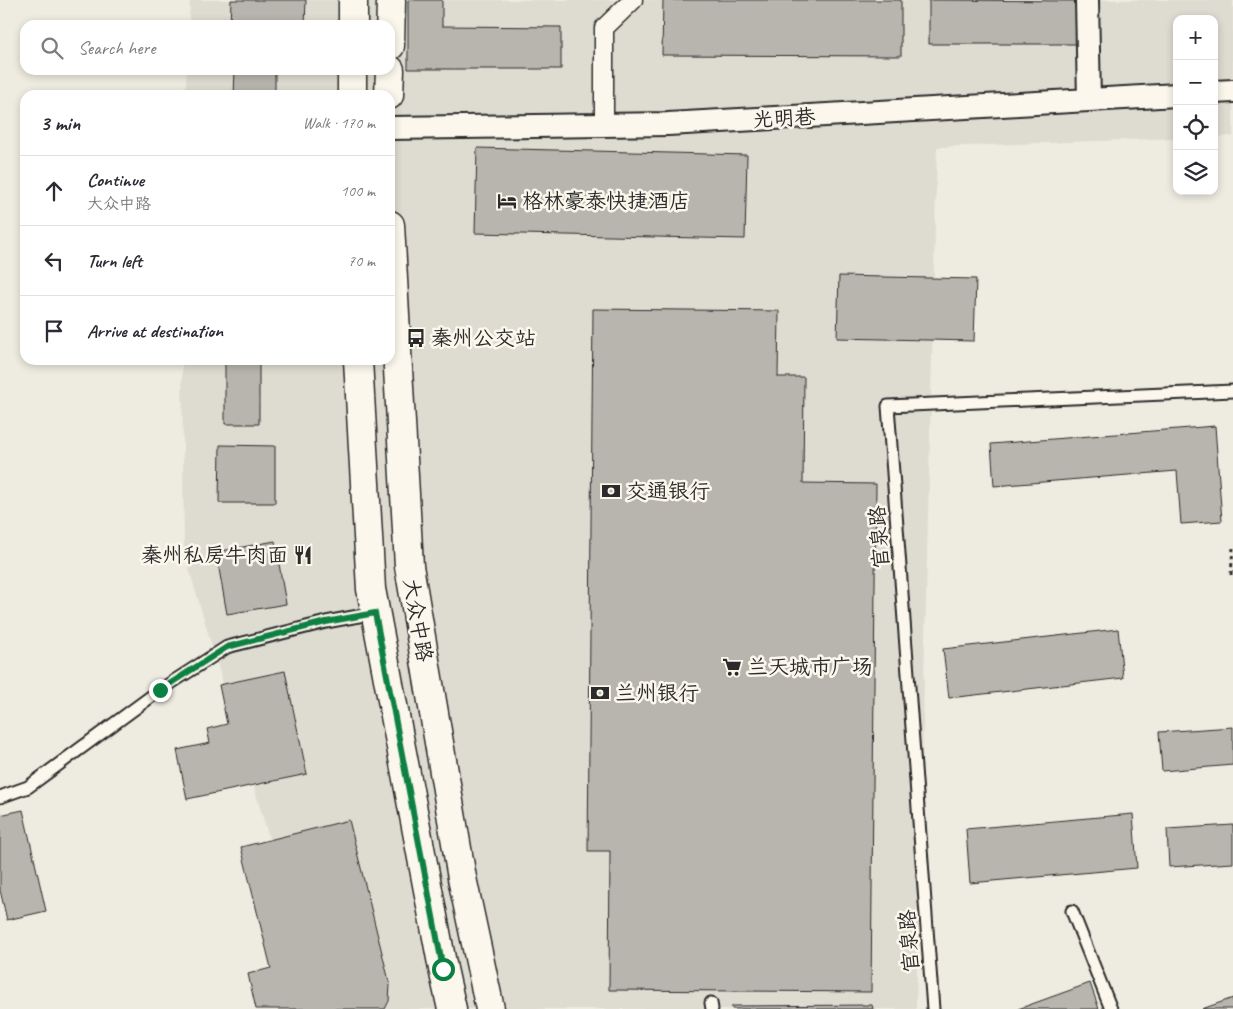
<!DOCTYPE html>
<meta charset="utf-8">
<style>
body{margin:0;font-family:Caveat,"LXGW WenKai TC",sans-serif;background:#f2f2f3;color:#2b2b33}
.controls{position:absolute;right:15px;top:15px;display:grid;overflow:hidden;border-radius:10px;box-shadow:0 2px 8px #0003}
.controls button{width:45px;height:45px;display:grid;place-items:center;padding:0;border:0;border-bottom:1px solid #e1e1e2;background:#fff;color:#2b2b33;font:25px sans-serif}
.stop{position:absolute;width:15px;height:15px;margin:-11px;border:4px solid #0b8043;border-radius:50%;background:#fff}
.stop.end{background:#0b8043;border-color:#fff;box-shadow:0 1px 5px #0008}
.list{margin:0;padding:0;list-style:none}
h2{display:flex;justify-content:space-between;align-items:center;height:65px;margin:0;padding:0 20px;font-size:21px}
h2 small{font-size:16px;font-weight:400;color:#7c7c81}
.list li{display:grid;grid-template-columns:32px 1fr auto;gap:15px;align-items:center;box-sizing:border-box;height:70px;padding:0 20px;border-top:1px solid #e1e1e2}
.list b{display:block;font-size:19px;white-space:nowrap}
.list p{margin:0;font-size:16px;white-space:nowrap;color:#7c7c81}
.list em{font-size:16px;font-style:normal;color:#7c7c81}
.icon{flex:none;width:28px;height:28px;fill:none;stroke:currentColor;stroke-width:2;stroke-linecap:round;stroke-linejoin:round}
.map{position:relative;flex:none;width:1233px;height:1009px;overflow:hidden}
.search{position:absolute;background:#fff;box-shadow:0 2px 8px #0003;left:20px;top:20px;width:375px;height:55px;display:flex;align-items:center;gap:12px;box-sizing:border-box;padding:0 18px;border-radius:15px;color:#7c7c81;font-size:19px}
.panel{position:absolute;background:#fff;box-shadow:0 2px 8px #0003;left:20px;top:90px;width:375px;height:275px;border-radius:15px}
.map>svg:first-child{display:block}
.built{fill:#dedbd1}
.building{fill:#b8b5ae;stroke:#2b2b2b}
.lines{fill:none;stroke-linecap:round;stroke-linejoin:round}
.service-casing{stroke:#2b2b2b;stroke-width:15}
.pedestrian-casing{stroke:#2b2b2b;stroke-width:21}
.minor-casing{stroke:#2b2b2b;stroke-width:26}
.secondary-casing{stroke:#2b2b2b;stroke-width:31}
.path{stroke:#2b2b2b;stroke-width:3;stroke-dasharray:4 4;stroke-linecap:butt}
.service{stroke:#fbf7ec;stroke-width:11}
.pedestrian{stroke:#fbf7ec;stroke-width:18}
.minor{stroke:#fbf7ec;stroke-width:22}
.secondary{stroke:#fbf7ec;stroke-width:28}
.route{stroke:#0b8043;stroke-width:6}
.labels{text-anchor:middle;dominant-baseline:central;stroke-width:5;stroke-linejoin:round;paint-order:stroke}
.street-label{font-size:21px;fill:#2b2b2b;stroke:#fbf7ec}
.poi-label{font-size:21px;fill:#2b2b2b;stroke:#fbf7ec;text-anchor:start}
</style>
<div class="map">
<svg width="1233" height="1009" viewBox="0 0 1233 1009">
<rect width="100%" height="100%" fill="#eeebe0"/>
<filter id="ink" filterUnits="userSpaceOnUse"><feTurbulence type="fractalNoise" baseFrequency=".02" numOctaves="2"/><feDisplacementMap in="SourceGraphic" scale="10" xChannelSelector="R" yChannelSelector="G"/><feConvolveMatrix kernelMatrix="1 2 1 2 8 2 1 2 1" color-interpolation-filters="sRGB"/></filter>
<g filter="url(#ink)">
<path class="built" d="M190,0H1233V136L1214,137V19H1177V138L937,147L916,1009H320L184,552L182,360H390V95H185L187,70H390V25H189Z"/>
<path class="building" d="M231,0H306L305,25H230Z
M408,0H442V26L561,27V69H408Z
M663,0H901V56L662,55Z
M929,0L1078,1V44H929Z
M235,70L275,71V95H234Z
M477,148L747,155L745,239L475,233Z
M839,276L976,279L974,341L837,338Z
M593,309L779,311L778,377H804L803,483L876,484L871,992L609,990L610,851H588Z
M225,360H259V424H225Z
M1215,426L1222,521L1181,524L1177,471L994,486L991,444Z
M220,445L275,446V503H219Z
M275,541L286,604L227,614L216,552Z
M1118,629L1123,678L949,698L943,649Z
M285,671L307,774L187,799L177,750L210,743L207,729L227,724L219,685Z
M1233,727V765L1162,771L1159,732Z
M23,810L46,911L7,920L0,890V815Z
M1133,814L1137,868L970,883L966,829Z
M349,820L390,985L389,1001L385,1009H256L248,974L271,968L241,847Z
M1233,825V863L1169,867L1167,829Z
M1090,983L1099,1009H1018Z
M1233,998V1009H1202Z
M872,1005L873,1009H732V1006Z"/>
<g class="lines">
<g class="service-casing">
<path id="service" d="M0,797L28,787L160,690L227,647L326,622L375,613
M1072,911L1111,1009
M711,1003L712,1009
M933,1009L888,406L1233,391"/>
</g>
<g class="pedestrian-casing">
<path id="pedestrian" d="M604,125V28L633,0"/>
</g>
<g class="minor-casing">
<path id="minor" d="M1087,0L1089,100
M1214,92L1233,91
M390,128L668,124L1177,95"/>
</g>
<g class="secondary-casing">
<path id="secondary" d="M353,25V0
M390,46L391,0
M352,95V70
M389,95L390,70
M390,225L409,566L462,878L490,1009
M358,360L371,589L443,969L452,1009"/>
</g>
<path class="path" d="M1231,575L1233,548"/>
<use href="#service" class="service"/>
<use href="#pedestrian" class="pedestrian"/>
<use href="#minor" class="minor"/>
<use href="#secondary" class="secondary"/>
</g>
</g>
<g class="lines" filter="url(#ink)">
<path class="route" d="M160,690L227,647L326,622L375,613L443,969"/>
</g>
<defs>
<g id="hotel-bare" transform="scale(1.5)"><path d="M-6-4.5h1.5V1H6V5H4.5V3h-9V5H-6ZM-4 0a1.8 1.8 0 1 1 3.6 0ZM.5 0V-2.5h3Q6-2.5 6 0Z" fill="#2b2b2b" stroke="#fbf7ec" stroke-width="2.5" paint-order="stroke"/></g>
<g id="bus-bare" transform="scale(1.5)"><path d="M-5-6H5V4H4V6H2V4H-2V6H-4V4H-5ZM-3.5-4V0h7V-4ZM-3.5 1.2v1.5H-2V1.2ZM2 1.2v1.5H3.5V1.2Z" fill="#2b2b2b" stroke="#fbf7ec" stroke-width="2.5" paint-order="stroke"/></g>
<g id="bank-bare" transform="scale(1.5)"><path d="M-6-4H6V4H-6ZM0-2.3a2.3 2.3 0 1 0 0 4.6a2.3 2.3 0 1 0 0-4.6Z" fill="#2b2b2b" stroke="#fbf7ec" stroke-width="2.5" paint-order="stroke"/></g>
<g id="restaurant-bare" transform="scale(1.5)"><path d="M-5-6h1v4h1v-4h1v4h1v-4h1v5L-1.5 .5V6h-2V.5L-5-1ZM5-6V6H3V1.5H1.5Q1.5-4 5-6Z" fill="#2b2b2b" stroke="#fbf7ec" stroke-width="2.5" paint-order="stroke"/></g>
<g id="supermarket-bare" transform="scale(1.5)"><path d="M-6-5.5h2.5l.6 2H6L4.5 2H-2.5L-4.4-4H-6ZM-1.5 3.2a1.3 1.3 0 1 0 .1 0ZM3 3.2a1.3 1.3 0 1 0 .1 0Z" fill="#2b2b2b" stroke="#fbf7ec" stroke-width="2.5" paint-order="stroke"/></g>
</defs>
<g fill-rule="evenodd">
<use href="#hotel-bare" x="507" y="201"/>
<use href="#bus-bare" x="416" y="338"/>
<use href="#bank-bare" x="611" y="491"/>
<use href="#restaurant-bare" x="303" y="555"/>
<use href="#supermarket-bare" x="732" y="667"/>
<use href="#bank-bare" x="600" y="693"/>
</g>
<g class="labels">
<g class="street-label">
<text transform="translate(784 118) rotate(-3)">光明巷</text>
<text transform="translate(879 537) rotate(-94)">官泉路</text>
<text transform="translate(418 620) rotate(80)">大众中路</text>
<text transform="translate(909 941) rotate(-94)">官泉路</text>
</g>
<g class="poi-label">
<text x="522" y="201">格林豪泰快捷酒店</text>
<text x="431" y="338">秦州公交站</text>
<text x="626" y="491">交通银行</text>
<text x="288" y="555" text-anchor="end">秦州私房牛肉面</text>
<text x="747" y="667">兰天城市广场</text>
<text x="615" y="693">兰州银行</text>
</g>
</g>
</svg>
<div class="controls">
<button>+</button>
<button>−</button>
<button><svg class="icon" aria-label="locate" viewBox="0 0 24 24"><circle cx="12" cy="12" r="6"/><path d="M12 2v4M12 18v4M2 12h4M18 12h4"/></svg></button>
<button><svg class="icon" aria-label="layers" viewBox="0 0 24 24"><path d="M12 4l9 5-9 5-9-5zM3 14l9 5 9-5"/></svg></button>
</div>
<div class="stop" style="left:443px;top:969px"></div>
<div class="stop end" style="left:160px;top:690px"></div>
<div class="search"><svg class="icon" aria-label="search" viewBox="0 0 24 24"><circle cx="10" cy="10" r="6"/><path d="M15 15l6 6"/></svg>Search here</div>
<section class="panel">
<h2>3 min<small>Walk · 170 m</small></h2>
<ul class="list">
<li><svg class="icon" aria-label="ahead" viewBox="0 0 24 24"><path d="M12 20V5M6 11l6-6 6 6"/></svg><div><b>Continue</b><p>大众中路</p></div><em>100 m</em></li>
<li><svg class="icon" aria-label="left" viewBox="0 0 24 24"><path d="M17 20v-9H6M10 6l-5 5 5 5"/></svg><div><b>Turn left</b></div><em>70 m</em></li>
<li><svg class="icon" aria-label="arrive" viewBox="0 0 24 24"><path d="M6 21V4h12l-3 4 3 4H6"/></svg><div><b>Arrive at destination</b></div></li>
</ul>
</section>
</div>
